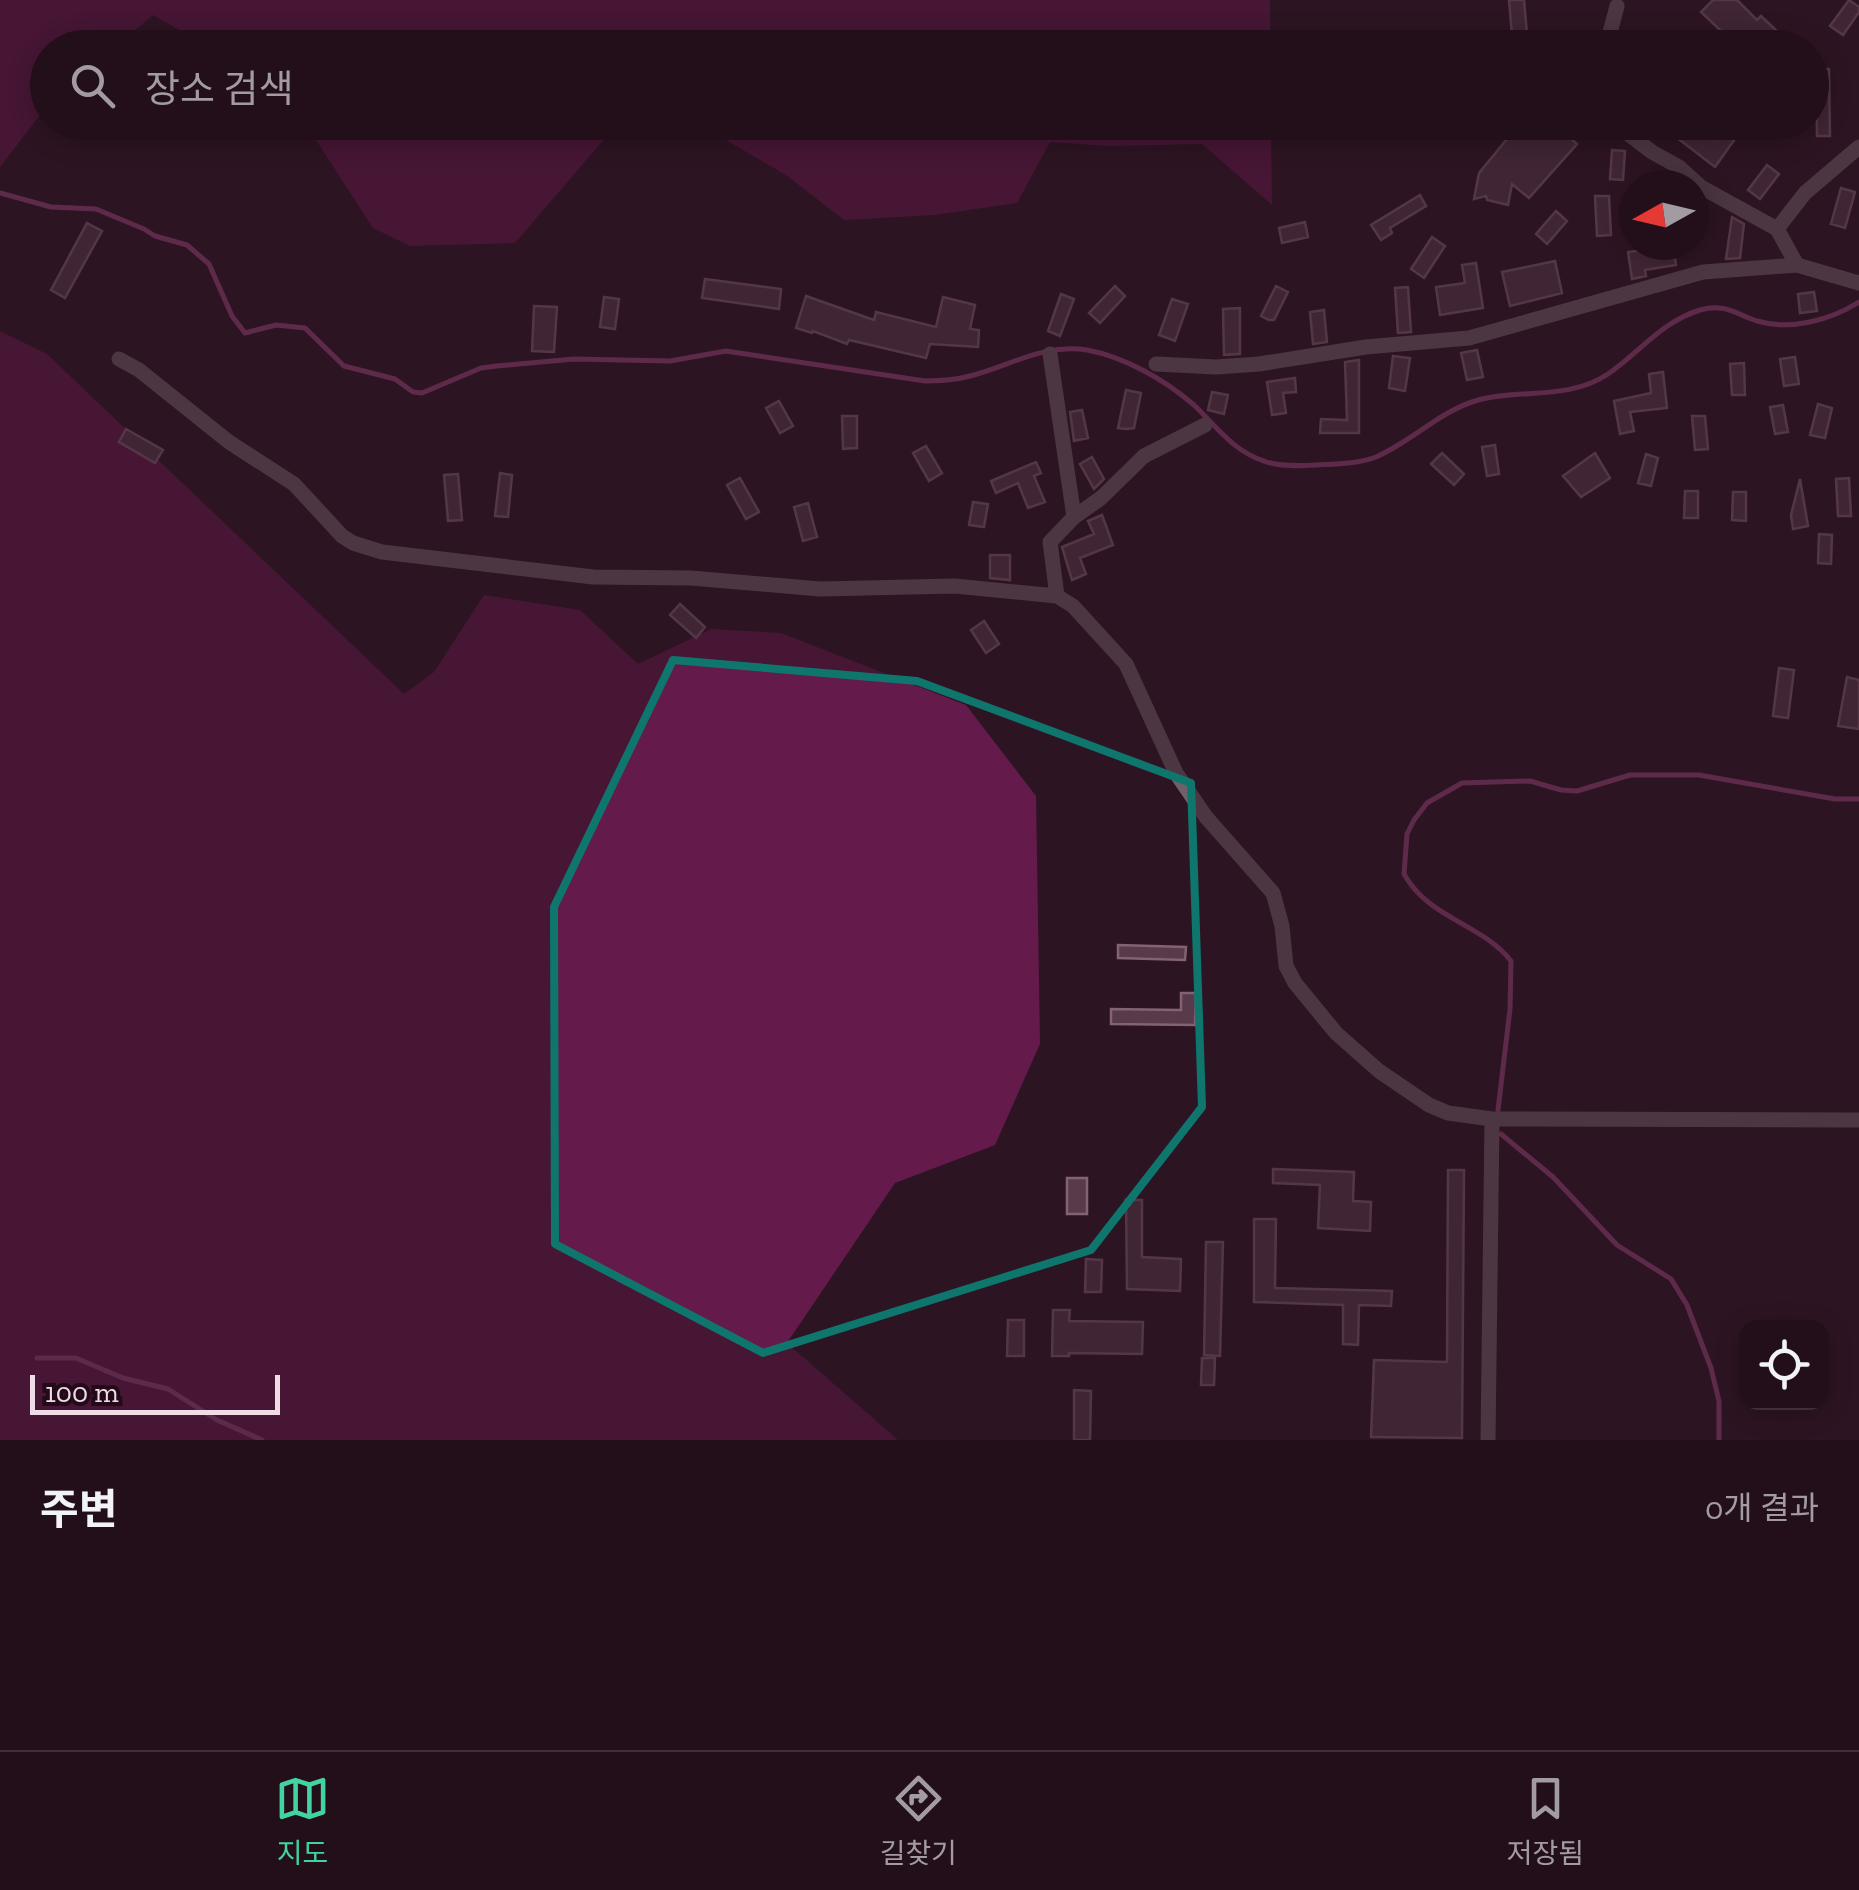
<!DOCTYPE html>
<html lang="ko">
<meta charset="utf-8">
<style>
body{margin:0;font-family:"Zilla Slab","Noto Sans KR",serif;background:#2e1d27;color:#f1f3f6}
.controls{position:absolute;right:30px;bottom:30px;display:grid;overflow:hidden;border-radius:20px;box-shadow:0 5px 25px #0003}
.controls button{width:90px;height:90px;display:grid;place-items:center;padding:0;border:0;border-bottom:2px solid #3f2f39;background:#220f1a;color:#f1f3f6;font:50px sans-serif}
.compass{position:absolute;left:1619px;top:170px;width:90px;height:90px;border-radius:50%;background:#220f1a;box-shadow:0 5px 25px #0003;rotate:262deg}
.scale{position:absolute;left:30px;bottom:25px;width:250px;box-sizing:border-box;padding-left:10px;border:5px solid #efdce6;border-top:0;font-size:28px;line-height:35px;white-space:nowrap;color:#efdce6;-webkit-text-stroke:8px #230a19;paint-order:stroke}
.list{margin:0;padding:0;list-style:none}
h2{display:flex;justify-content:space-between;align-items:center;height:130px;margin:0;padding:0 40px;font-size:42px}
h2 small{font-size:32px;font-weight:400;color:#a29ca2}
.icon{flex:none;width:55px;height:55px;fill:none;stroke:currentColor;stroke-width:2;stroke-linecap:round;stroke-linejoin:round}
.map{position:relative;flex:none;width:1859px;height:1440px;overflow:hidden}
.search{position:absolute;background:#220f1a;box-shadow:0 5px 25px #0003;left:30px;right:30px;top:30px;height:110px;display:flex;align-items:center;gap:25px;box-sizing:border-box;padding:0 35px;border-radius:55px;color:#a29ca2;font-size:38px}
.sheet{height:310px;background:#220f1a}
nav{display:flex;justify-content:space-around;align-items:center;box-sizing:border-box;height:140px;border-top:2px solid #3f2f39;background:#220f1a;font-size:28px;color:#a29ca2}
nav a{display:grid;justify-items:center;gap:5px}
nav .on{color:#42d4a0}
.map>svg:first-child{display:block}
.green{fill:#641a4a}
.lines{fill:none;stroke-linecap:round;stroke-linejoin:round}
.stream{stroke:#994578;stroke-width:5}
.building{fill:#583b4b;stroke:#826273;stroke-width:2.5}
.minor{stroke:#706169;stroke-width:15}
.marked{fill:none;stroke:#0f766e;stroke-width:8;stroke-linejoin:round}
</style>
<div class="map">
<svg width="1859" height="1440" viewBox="0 0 1859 1440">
<rect width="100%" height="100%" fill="#2d1423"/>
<path class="green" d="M0,0H1270V47L211,48L153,15L115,47L48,48L47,106L0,167Z
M305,123H618L515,243L410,246L373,228Z
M696,123H1271L1272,205L1202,144L1109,146L1050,142L1017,203L934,215L844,220L786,175Z
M0,331L47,354L404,694L434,672L484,595L580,610L638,664L711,629L781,633L966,705L1036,796L1040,1044L995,1145L895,1183L787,1343L898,1440H0Z"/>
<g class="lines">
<path class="stream" d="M0,193L51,207L96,209L144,229L155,236L187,245L209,264L232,316L245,333L276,325L305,328L344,366L395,379L413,392L422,393L481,368L497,366L574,359L670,361L726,351L925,381C940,381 955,380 970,376C1010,366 1044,343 1087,350C1125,357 1165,380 1194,405C1216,426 1233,451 1264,461C1279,467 1300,466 1316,465C1335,464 1358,464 1376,457C1411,442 1439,412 1475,401C1518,388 1568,401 1608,374C1640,352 1661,322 1700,310C1725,303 1736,314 1757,321C1791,331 1830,320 1859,302
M1498,1110L1510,1009L1511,961C1481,923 1429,919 1404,874L1407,834L1414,820L1427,803L1462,783L1530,781L1561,790L1577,791L1630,775H1699L1835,799H1859
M1501,1134L1553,1177L1617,1245L1671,1279L1687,1305L1711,1368L1719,1401V1440
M37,1358H76L123,1378L168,1389L217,1420L262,1440"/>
</g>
<path class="building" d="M1509,0H1524L1527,34L1533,48H1513Z
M1713,0H1737L1757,20L1761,16L1777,31L1761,48H1739L1701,12Z
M1849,0L1859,7V12L1843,35L1830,26Z
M1816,69H1829L1830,136H1817Z
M1521,122H1552L1577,144L1529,198L1512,184L1508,205L1487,200L1486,196L1474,199L1479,173Z
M1688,122H1697L1719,139L1726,129L1737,136L1715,167L1676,137Z
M1612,150L1625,151L1623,180L1610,179Z
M1767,165L1779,174L1760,199L1748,190Z
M1841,188L1855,192L1845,228L1831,224Z
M1420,195L1426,206L1390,228L1392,233L1381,240L1371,225Z
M1595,196H1609L1611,235L1597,236Z
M1556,211L1567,221L1547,244L1536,234Z
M1732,217L1744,224L1740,258L1726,259Z
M1305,222L1308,237L1282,243L1279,228Z
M87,223L102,231L65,298L51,290Z
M1432,237L1445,246L1424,278L1411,269Z
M1660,245H1673L1676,265L1645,270L1646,276L1632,279L1628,252L1661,248Z
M1555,261L1562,293L1510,306L1502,272Z
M1476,263L1483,308L1440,315L1436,287L1465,283L1462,265Z
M705,279L781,289L779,309L702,298Z
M1115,286L1125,296L1100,323L1089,313Z
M1276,286L1288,292L1274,320H1269L1261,316Z
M1408,287L1411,332L1398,333L1395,288Z
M1814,292L1817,311L1800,313L1798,294Z
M1061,294L1074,299L1060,336L1048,331Z
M806,296L874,320L876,312L936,327L943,297L975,305L970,329L979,330L978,347L930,344L926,358L849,340L847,344L813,331L812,333L796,328Z
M604,297L619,299L615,329L600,327Z
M1172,299L1188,304L1175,341L1159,335Z
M534,306L557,307L554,352L532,351Z
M1240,308V354L1224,355L1223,309Z
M1324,310L1327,342L1313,344L1310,312Z
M1477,350L1483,377L1467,380L1461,353Z
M1393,356L1410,358L1405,391L1389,388Z
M1795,357L1799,384L1784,386L1780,359Z
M1359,360V433H1320L1321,419L1347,420L1345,362Z
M1744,363L1745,395H1732L1730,364Z
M1663,372L1667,408L1630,412L1634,431L1620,434L1614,401L1651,393L1649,374Z
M1295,378L1296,392L1283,393L1286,413L1272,415L1267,382Z
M1126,390L1141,393L1134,428L1126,429L1118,428Z
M1212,392L1228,395L1224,414L1208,410Z
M779,401L793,426L780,433L766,408Z
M1818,404L1832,408L1825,438L1810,435Z
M1783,405L1788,432L1775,434L1770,407Z
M1082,410L1088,438L1074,441L1070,412Z
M842,416H857V448L843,449Z
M1692,416H1705L1708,449L1695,450Z
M126,429L163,450L155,463L119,442Z
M1495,445L1499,474L1487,476L1482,447Z
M926,446L942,473L929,481L913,453Z
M1442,453L1464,474L1454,485L1431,464Z
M1595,453L1610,478L1581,497L1563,476Z
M1646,454L1658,458L1651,486L1638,483Z
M1092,457L1104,479L1094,489L1080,464Z
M1036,462L1041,473L1034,476L1045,502L1028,508L1018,483L996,493L991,481Z
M500,473L512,475L508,517L495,516Z
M458,474L462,520L448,521L444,475Z
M740,478L759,512L746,519L727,485Z
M1849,478L1851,516H1838L1836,479Z
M1800,479L1808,526L1793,529L1791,515Z
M1685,491H1698V518H1684Z
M1733,492H1746V521L1732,520Z
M973,502L988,504L984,527L969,525Z
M808,503L817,537L803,541L794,507Z
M1102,515L1113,545L1080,558L1086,574L1072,580L1062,547L1094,534L1088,521Z
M1819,534L1832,535L1831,564L1818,563Z
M990,555H1010V580L990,578Z
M680,604L705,627L696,638L670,615Z
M984,621L999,644L986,653L971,630Z
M1779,668L1794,670L1788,718L1773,716Z
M1847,677L1859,680V729L1838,726Z
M1118,945L1186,947L1185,960L1118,958Z
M1181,993H1196L1195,1025L1111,1024V1009L1181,1010Z
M1273,1169L1354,1172L1353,1201L1371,1202L1370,1231L1318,1228L1320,1185L1273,1183Z
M1448,1170H1464L1462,1438L1371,1437L1374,1360L1447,1362Z
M1067,1178H1087V1214H1067Z
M1126,1200H1142V1257L1181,1259L1180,1291L1127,1289Z
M1254,1219H1276L1275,1288L1392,1291L1391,1306L1359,1305L1358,1345L1343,1344V1305L1254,1302Z
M1206,1242H1223L1220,1356L1204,1355Z
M1086,1259L1102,1260L1101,1292H1085Z
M1053,1310H1070L1069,1321L1143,1322L1142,1354L1069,1353V1356H1052Z
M1008,1320H1024V1356H1007Z
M1202,1358H1215L1214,1385H1201Z
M1074,1390L1091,1391L1090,1440H1074Z"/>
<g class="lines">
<path class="minor" d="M1606,48L1617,6
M1613,122L1652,152L1679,167L1701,187L1777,229L1797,265
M1777,229L1805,193L1859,147
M1050,354L1074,517L1050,542L1057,596
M119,359L139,370L229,442L294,484L342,536L353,543L382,552L593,577L691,578L820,589L955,586L1057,596L1073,606L1126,664L1176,773L1206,817L1273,893L1282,926L1286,966L1295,983L1336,1033L1379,1071L1429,1105L1448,1113L1492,1119L1859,1120
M1156,364L1216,367L1259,364L1366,347L1469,338L1703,272L1797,265L1859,283
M1074,517L1101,498L1144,456L1205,425
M1488,1440L1492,1119"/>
</g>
<path d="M0 0H1859V1440H0ZM673,660L917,681L1191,783L1202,1107L1091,1250L763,1353L555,1244L554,907Z" fill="#2d1423" fill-opacity=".55" fill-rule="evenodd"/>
<path class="marked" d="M673,660L917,681L1191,783L1202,1107L1091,1250L763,1353L555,1244L554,907Z"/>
</svg>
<div class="controls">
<button><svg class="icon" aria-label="locate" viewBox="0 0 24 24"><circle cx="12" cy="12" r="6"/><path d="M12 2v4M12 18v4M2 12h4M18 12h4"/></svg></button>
</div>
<svg class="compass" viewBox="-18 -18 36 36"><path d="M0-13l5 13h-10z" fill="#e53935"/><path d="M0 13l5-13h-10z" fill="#a29ca2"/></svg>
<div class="scale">100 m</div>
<div class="search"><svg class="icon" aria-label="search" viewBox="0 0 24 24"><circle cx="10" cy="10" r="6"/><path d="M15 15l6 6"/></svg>장소 검색</div>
</div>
<section class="sheet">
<h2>주변<small>0개 결과</small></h2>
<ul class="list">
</ul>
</section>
<nav>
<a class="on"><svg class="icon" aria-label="map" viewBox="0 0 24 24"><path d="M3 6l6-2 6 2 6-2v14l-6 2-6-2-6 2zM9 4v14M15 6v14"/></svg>지도</a>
<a><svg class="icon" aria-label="directions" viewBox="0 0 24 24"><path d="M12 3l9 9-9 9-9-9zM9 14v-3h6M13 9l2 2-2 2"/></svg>길찾기</a>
<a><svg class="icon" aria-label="saved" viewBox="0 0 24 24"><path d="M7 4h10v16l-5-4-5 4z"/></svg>저장됨</a>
</nav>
